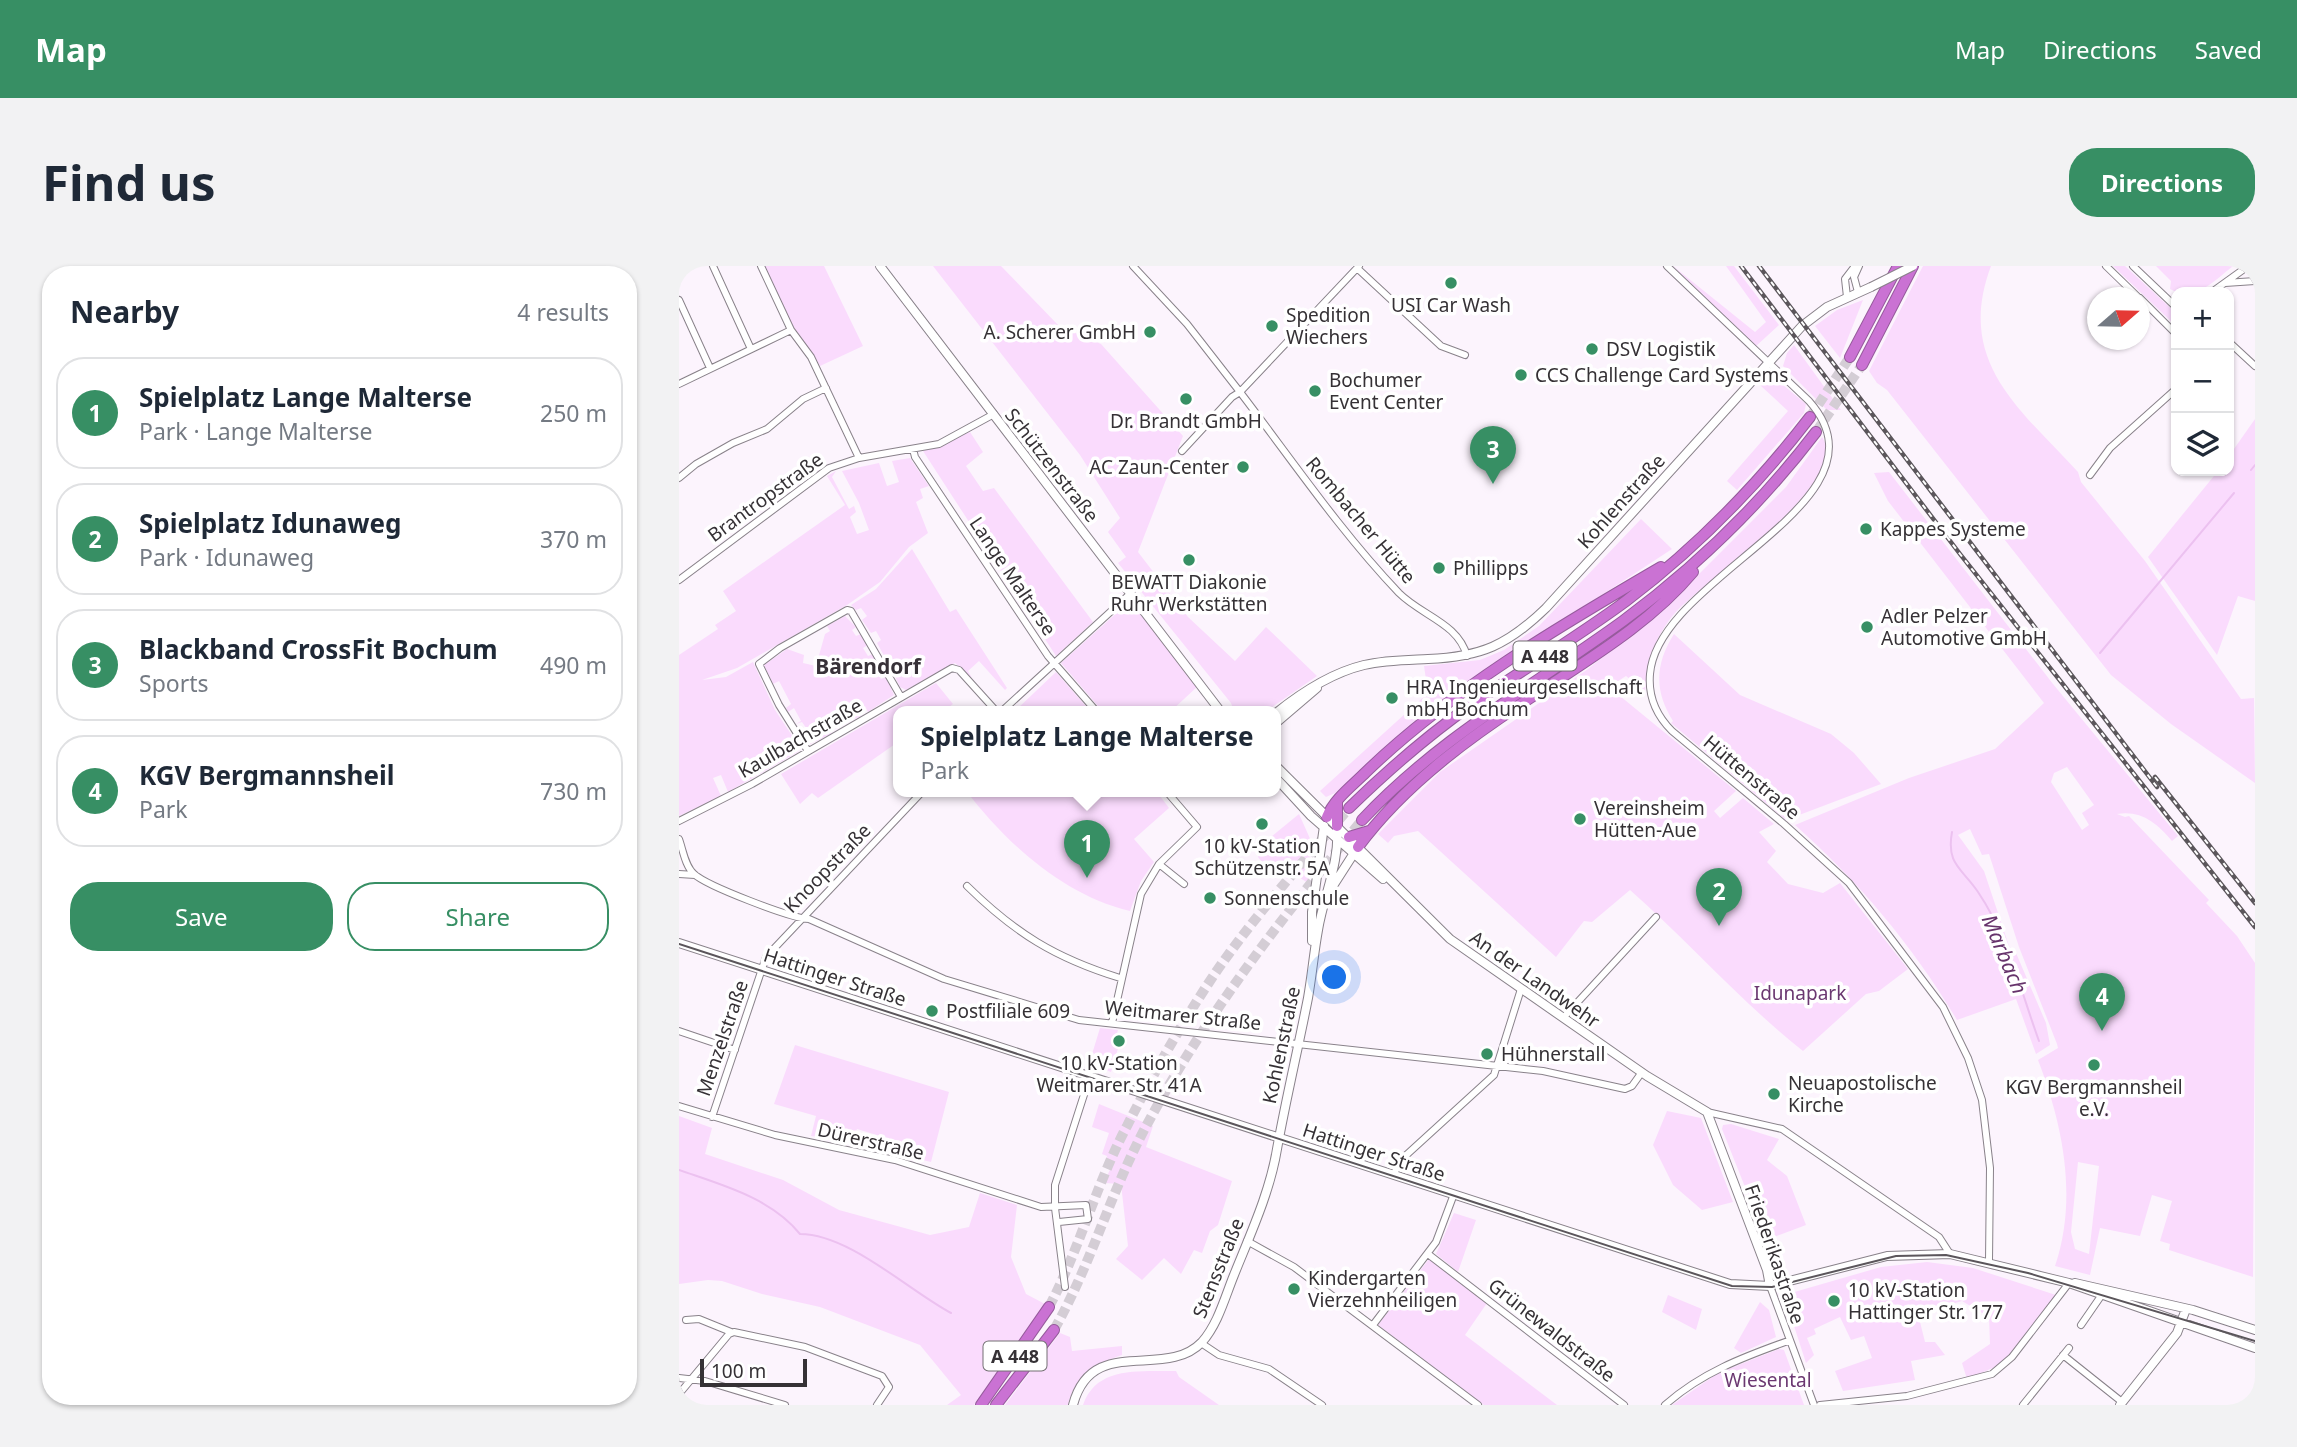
<!DOCTYPE html>
<meta charset="utf-8">
<style>
body{margin:0;font-family:"Noto Sans",sans-serif;background:#f2f2f3;color:#1f2937}
.controls{position:absolute;right:21px;top:21px;display:grid;overflow:hidden;border-radius:14px;box-shadow:0 2px 5px #0004}
.controls button{width:63px;height:63px;display:grid;place-items:center;padding:0;border:0;border-bottom:2px solid #e0e1e3;background:#fff;color:#1f2937;font:35px sans-serif}
.compass{position:absolute;left:1408px;top:21px;width:63px;height:63px;border-radius:50%;background:#fff;box-shadow:0 2px 5px #0004;rotate:70deg}
.scale{position:absolute;left:21px;bottom:18px;width:107px;box-sizing:border-box;padding-left:7px;border:4px solid #353135;border-top:0;font-size:19px;line-height:24px;white-space:nowrap;color:#353135;-webkit-text-stroke:5px #fff;paint-order:stroke}
.you{position:absolute;left:656px;top:712px;width:24px;height:24px;margin:-18px;border:5px solid #fff;border-radius:50%;background:#1a73e8;box-shadow:0 0 0 10px #1a73e833}
.badge{display:grid;place-items:center;width:46px;height:46px;border-radius:50%;background:#378f64;color:#fff;font-size:23px;font-weight:700}
.pin{position:absolute;translate:-50% -58px;filter:drop-shadow(0 2px 4px #0008)}
.pin::after{content:'';position:absolute;top:37px;width:24px;height:21px;background:inherit;clip-path:polygon(0 0,100% 0,50% 100%)}
.popup{position:absolute;left:214px;top:440px;width:388px;height:91px;box-sizing:border-box;display:grid;place-content:center;border-radius:14px;background:#fff;filter:drop-shadow(0 2px 5px #0005);font-size:23px;white-space:nowrap;color:#747a83}
.popup b{font-size:26px;color:#1f2937}
.popup::after{content:'';position:absolute;left:50%;top:100%;margin-left:-14px;border:14px solid transparent;border-top-color:#fff}
.list{margin:0;padding:0;list-style:none}
h2{display:flex;justify-content:space-between;align-items:center;height:91px;margin:0;padding:0 28px;font-size:30px}
h2 small{font-size:23px;font-weight:400;color:#747a83}
.list li{display:grid;grid-template-columns:46px 1fr auto;gap:21px;align-items:center;box-sizing:border-box;height:112px;margin:0 14px 14px;padding:0 14px;border:2px solid #e0e1e3;border-radius:28px}
.list b{display:block;font-size:26px;white-space:nowrap}
.list p{margin:0;font-size:23px;white-space:nowrap;color:#747a83}
.list em{font-size:23px;font-style:normal;color:#747a83}
.actions{display:flex;gap:14px;padding:21px 28px}
.actions a{flex:1;padding:16px 0;border:2px solid #378f64;border-radius:28px;text-align:center;font-size:24px;color:#378f64}
.actions .main{background:#378f64;color:#fff}
.icon{flex:none;width:38px;height:38px;fill:none;stroke:currentColor;stroke-width:2;stroke-linecap:round;stroke-linejoin:round}
.map{position:relative;flex:none;width:1576px;height:1139px;overflow:hidden;border-radius:28px}
header{display:flex;align-items:center;gap:42px;box-sizing:border-box;height:98px;padding:0 35px;background:#378f64;color:#fff}
header strong{font-size:33px}
nav{display:flex;gap:38px;margin-inline-start:auto;font-size:24px}
.intro{display:flex;align-items:center;justify-content:space-between;box-sizing:border-box;height:168px;padding:0 42px}
h1{margin:0;font-size:49px}
.button{padding:18px 32px;border-radius:28px;background:#378f64;color:#fff;font-size:24px;font-weight:700}
main{display:flex;gap:42px;padding:0 42px}
aside{flex:1;background:#fff;border-radius:28px;box-shadow:0 2px 5px #0004}
.map>svg:first-child{display:block}
.green{fill:#fadbfd;fill-rule:evenodd}
.lines{fill:none;stroke-linecap:round;stroke-linejoin:round}
.stream{stroke:#ecc1f0;stroke-width:2}
.highway-tunnel{stroke:#d4cdd5;stroke-width:10;stroke-dasharray:10 5;stroke-linecap:butt}
.street-casing{stroke:#89828a;stroke-width:8}
.secondary-casing{stroke:#89828a;stroke-width:10}
.highway-casing{stroke:#965b9c;stroke-width:12}
.street{stroke:#fff;stroke-width:6}
.secondary{stroke:#fff;stroke-width:8}
.highway{stroke:#ca72d3;stroke-width:10}
.tram{stroke:#5b565b;stroke-width:2}
.rail-casing{stroke:#5b565b;stroke-width:4.5}
.rail{stroke:#fff;stroke-width:2;stroke-dasharray:5;stroke-linecap:butt}
.secondary-bridge-casing{stroke:#89828a;stroke-width:10;stroke-linecap:butt}
.secondary-bridge{stroke:#fff;stroke-width:8}
.poi-dot{fill:#378f64;stroke:#fff;stroke-width:2.5}
.labels{text-anchor:middle;dominant-baseline:central;stroke-width:7;stroke-linejoin:round;paint-order:stroke}
.shield{fill:#fff;stroke:#726f72;stroke-width:2}
.shield-label{font-size:18px;font-weight:bold;fill:#353135}
.poi-label{font-size:19px;fill:#353135;stroke:#fff;text-anchor:start}
.street-label{font-size:19px;fill:#353135;stroke:#fff}
.park-label{font-size:19px;fill:#6b3871;stroke:#fff}
.neighbourhood-label{font-size:21px;font-weight:bold;fill:#373138;stroke:#fff}
.water-label{font-size:21px;font-style:italic;fill:#66336b;stroke:#fff}
</style>
<header>
<strong>Map</strong>
<nav><a>Map</a><a>Directions</a><a>Saved</a></nav>
</header>
<div class="intro"><h1>Find us</h1><a class="button">Directions</a></div>
<main>
<aside>
<h2>Nearby<small>4 results</small></h2>
<ul class="list">
<li><span class="badge">1</span><div><b>Spielplatz Lange Malterse</b><p>Park · Lange Malterse</p></div><em>250 m</em></li>
<li><span class="badge">2</span><div><b>Spielplatz Idunaweg</b><p>Park · Idunaweg</p></div><em>370 m</em></li>
<li><span class="badge">3</span><div><b>Blackband CrossFit Bochum</b><p>Sports</p></div><em>490 m</em></li>
<li><span class="badge">4</span><div><b>KGV Bergmannsheil</b><p>Park</p></div><em>730 m</em></li>
</ul>
<div class="actions"><a class="main">Save</a><a>Share</a></div>
</aside>
<div class="map">
<svg width="1576" height="1139" viewBox="0 0 1576 1139">
<rect width="100%" height="100%" fill="#fcf4fd"/>
<path class="green" d="M85,0H145L184,80L141,100L115,62Z
M254,0H322L380,60L422,78L504,170L459,286L509,351L556,395L587,361L638,410L586,446L555,445L552,437L439,297L447,291L429,266L441,252L401,189Z
M994,0L1076,66L1087,56L1047,0H1055L1100,59L1076,81Z
M1244,0H1312C1276,96 1341,143 1399,206L1402,216L1466,295L1562,433L1575,432L1576,517L1492,458L1432,409L1208,124L1198,117L1190,105Z
M1434,0H1446L1497,47V60Z
M1477,0H1554C1535,15 1516,37 1491,23L1492,15Z
M1184,34L1161,92L1136,60L1158,44Z
M1115,79L1162,144H1148L1104,100L1108,87Z
M1092,109L1127,138L1125,147L1058,224L1048,215L1109,145L1082,120Z
M1576,153V335L1559,330L1538,389L1469,291L1539,205H1550V190Z
M291,166L304,186L287,200L304,225L315,222L414,356L377,390L244,185Z
M1143,171C1175,215 1021,318 996,347C976,370 969,395 966,425L947,410L930,421L1057,525L1035,545L1041,552L1064,532L1095,558L1080,566L1097,585L1088,596L1109,618L1144,627L1161,617L1229,703L1200,725L1187,728L1124,785C1061,735 1011,677 951,624L913,656L905,655L877,691L739,565L715,570L709,577L699,568L761,506L909,403L1004,324L1107,221Z
M231,192L250,220L241,223L244,232L237,236L249,267L230,281L201,316L168,339L58,402L23,414L47,411L74,396L96,444L120,480L119,486L49,526L42,509L34,512L42,530L0,550V389L39,363L36,359L57,345L44,325L166,239L148,210L157,205L153,211L170,243L175,240L177,246L171,251L178,268L190,264L180,237L163,205L200,197L208,220L220,216L213,195Z
M1210,206L1374,418L1499,570L1493,575C1478,557 1462,544 1438,548L1446,551L1450,550L1530,634L1527,637L1558,670L1576,697L1574,1011L1490,984L1491,978L1481,975L1493,935L1473,929L1461,970L1421,962L1411,1009L1376,1000C1399,932 1384,859 1359,794L1379,782L1378,778L1340,681L1310,588L1303,589L1291,563L1279,569L1305,605L1330,680L1337,687L1367,757L1371,779L1357,788L1337,733L1278,754C1234,680 1180,616 1116,559L1230,512L1316,483L1365,437L1209,235L1195,207ZM1388,501L1415,539L1403,547L1410,559L1403,564L1372,516L1375,507ZM1399,896L1420,900L1410,988L1396,983L1392,966Z
M962,253L993,283L767,431L656,527L647,531L641,525L749,427L745,400L801,394L825,384L860,360Z
M233,283L271,346L277,343L328,422L326,424L300,395L289,405L293,412L276,397L227,424L221,421L213,404L218,401L213,392L208,395L198,377L202,374L197,365L192,367L183,354L188,350L182,342L177,344L172,339L197,323Z
M451,335L519,420L491,446H424L382,397Z
M166,350L177,361L173,364L177,370L182,368L189,379L184,382L189,390L194,388L202,402L197,404L202,413L207,411L215,429L189,446L186,440L179,444L182,450C171,456 161,455 150,461L152,468L131,478L127,473L132,469L123,456L117,458L122,455L115,442L109,446L107,442L112,438L100,415L94,418L85,399L108,383L125,389L124,397L137,400L146,368L151,365L148,360Z
M995,368L1061,429L1152,468L1175,487L1202,518L1107,554L992,457L994,455C975,425 976,398 995,368Z
M377,406L412,446H335Z
M257,417L274,438L263,446H219V476L139,532L133,527L121,538L102,508Z
M288,526H478L490,542L455,573L475,596L462,615L451,645C386,630 329,579 288,526Z
M620,548L633,577L629,617L615,608L608,613L603,607L596,613L579,591L587,575Z
M421,762L439,764L435,777L440,779L432,806L410,798Z
M116,779L270,826L252,896L198,883L201,870L178,863L173,876L132,870L137,850L95,838Z
M420,838L474,860L467,881L553,915L539,959L531,965L523,987L515,984L502,1008L485,992L463,1014L437,993L449,980L442,918L425,917L433,899L427,897L428,890L423,888L430,867L413,861Z
M988,845L1022,852L1054,936L1023,944L994,919L974,879Z
M0,850L33,862L26,888L104,914L160,944L251,969L290,961L301,927L338,939L332,991L347,1028L366,1038L295,1139H268L282,1129L241,1079L141,1041L83,1028L43,1015L29,1014L0,1018Z
M1052,858L1100,873L1088,894L1108,910L1127,959L1087,974L1043,863L1044,859Z
M775,947L797,954L779,1006L757,988Z
M750,993L808,1037L786,1069L878,1139H805L699,1059Z
M1248,996L1294,1002L1377,1029L1323,1098L1288,1113L1283,1097L1311,1078L1310,1051L1283,1035L1242,1047L1238,1044L1246,1076H1256L1266,1089L1232,1095L1236,1114L1164,1125L1156,1105L1193,1092L1185,1070L1172,1074L1161,1051L1135,1063L1137,1068L1128,1072L1135,1089L1127,1097L1105,1029L1202,1001Z
M989,1029L1023,1043L1017,1064L983,1046Z
M1081,1036L1090,1044L1097,1071L1062,1087L1055,1082Z
M381,1067L391,1071L393,1085L443,1080V1089C416,1098 396,1109 389,1139H326Z
M1100,1083L1105,1084L1125,1139H993L1039,1107Z
M497,1105L500,1111L540,1139H404C418,1099 462,1106 497,1105Z"/>
<g class="lines">
<path class="stream" d="M1572,204L1576,199
M1421,387L1555,227
M1273,566C1267,599 1283,602 1299,626C1329,670 1342,726 1360,775
M0,904C43,919 92,932 121,968C170,968 229,1024 272,1047"/>
<path class="highway-tunnel" d="M1131,151L1171,91
M1137,166L1183,99
M370,1041C401,982 417,918 448,860C475,806 505,753 539,703C579,646 625,595 670,542
M375,1064C412,998 430,931 464,866C524,752 602,653 683,554"/>
<g class="street-casing">
<path id="street" d="M34,0L72,83
M82,0L112,64
M454,0L508,58L561,126L553,131L503,185
M680,0L561,126C613,194 661,265 720,327C743,350 779,357 788,390
M988,0L1130,135C1220,236 979,309 971,408C969,431 977,449 993,465L1105,558L1170,617L1264,741L1289,792L1303,834L1311,902L1310,995
M1427,0L1460,32
M1454,0L1497,41
M678,2L762,80L786,89
M1546,17L1576,15
M1179,26L1175,11L1180,0
M1533,26L1565,3
M1168,31L1166,13L1176,0
M1461,32L1497,68
M0,34L31,102
M1550,76L1576,100
M0,118L112,64L132,91L180,192
M234,183L236,191L369,390L418,446
M1411,209L1431,182L1497,123
M0,212L17,198L54,177L88,163L124,133L147,122
M0,314L150,202L180,192L260,178L315,148
M322,446L452,327
M129,485L100,439L80,398L101,382L168,344L172,345L222,431
M0,555L73,518L273,402L280,404L318,446
M0,573C4,584 6,600 15,608C28,620 111,652 130,653L265,713L400,754L864,805L946,823L953,820L963,806
M480,598L505,618
M0,608L16,609
M288,620C336,667 376,692 441,712
M884,752L977,651
M433,757L462,628L480,598L518,561L488,526
M0,765L56,784
M0,840L96,869L216,894L362,941L407,939L409,953L380,956
M1028,846L1103,863L1260,971L1271,988
M33,851L87,691L243,526
M714,909L724,892L815,809L842,723
M568,975L615,1001L799,1139
M749,988L945,1139
M1091,1020L1135,1139
M386,1021L376,942V919L411,810
M7,1054L20,1053L52,1066
M694,1059L757,976L775,928
M1402,1059L1422,1030
M522,1077L540,1089L590,1103L643,1139
M1384,1089L1443,1136
M0,1112L26,1115L106,1139
M0,1128L50,1068L55,1066L126,1081L203,1110L210,1121L198,1139
M986,1139C1022,1107 1064,1091 1109,1075
M1141,1139L1228,1130L1313,1108L1333,1091L1390,1017
M1344,1139L1390,1082"/>
</g>
<g class="secondary-casing">
<path id="secondary" d="M201,0L542,446
M597,447C623,426 652,407 685,399C706,394 727,394 749,393C802,391 829,379 867,342L1123,60L1148,41L1192,21
M597,457L638,422
M597,500L771,673L968,810L1028,846L1088,1004L1091,1020
M597,512L632,550L704,613
M650,626L677,584
M633,675V646L645,560
M0,677L1051,1018L1091,1020L1208,990L1271,988L1390,1017L1576,1082
M1396,1017L1514,1044L1576,1064
M394,1139C413,1067 486,1115 523,1076C539,1058 546,1031 555,1009C571,969 591,926 598,883C607,833 619,783 629,732C633,709 635,686 639,664C645,628 661,597 658,560
M1441,1139L1498,1067L1507,1043"/>
</g>
<g class="highway-casing">
<path id="highway" d="M1171,91L1219,0
M1183,99L1234,0
M670,542C708,505 748,470 792,439C843,404 897,372 947,335C1017,282 1077,221 1131,151
M648,551C655,533 673,520 687,506C772,424 879,361 982,301
M683,554C761,471 853,421 944,355C1017,301 1082,238 1137,166
M658,560V535
M670,571L690,565
M679,581C726,517 796,467 862,425C915,390 973,355 1014,306
M302,1139L370,1041
M317,1139L375,1064"/>
</g>
<use href="#street" class="street"/>
<use href="#secondary" class="secondary"/>
<use href="#highway" class="highway"/>
<path class="tram" d="M0,678L1053,1020L1093,1021L1217,990L1267,989L1349,1007L1576,1075"/>
<g class="rail-casing">
<path id="rail" d="M1062,0L1281,288L1576,661
M1080,0L1478,521
M1476,511L1576,637"/>
</g>
<use href="#rail" class="rail"/>
<g class="secondary-bridge-casing">
<path id="secondary-bridge" d="M1192,21L1234,0"/>
</g>
<use href="#secondary-bridge" class="secondary-bridge"/>
</g>
<g class="poi-dot">
<circle cx="772" cy="17" r="7"/>
<circle cx="593" cy="60" r="7"/>
<circle cx="471" cy="66" r="7"/>
<circle cx="913" cy="83" r="7"/>
<circle cx="842" cy="109" r="7"/>
<circle cx="636" cy="125" r="7"/>
<circle cx="507" cy="133" r="7"/>
<circle cx="564" cy="201" r="7"/>
<circle cx="1187" cy="263" r="7"/>
<circle cx="510" cy="294" r="7"/>
<circle cx="760" cy="302" r="7"/>
<circle cx="1188" cy="361" r="7"/>
<circle cx="713" cy="432" r="7"/>
<circle cx="901" cy="553" r="7"/>
<circle cx="583" cy="558" r="7"/>
<circle cx="531" cy="632" r="7"/>
<circle cx="253" cy="745" r="7"/>
<circle cx="440" cy="775" r="7"/>
<circle cx="808" cy="788" r="7"/>
<circle cx="1415" cy="799" r="7"/>
<circle cx="1095" cy="828" r="7"/>
<circle cx="615" cy="1023" r="7"/>
<circle cx="1155" cy="1035" r="7"/>
</g>
<g class="labels">
<g class="shield">
<rect x="834.5" y="375.5" width="63" height="29" rx="5"/>
<rect x="304.5" y="1075.5" width="63" height="29" rx="5"/>
</g>
<g class="shield-label">
<text x="866" y="390">A 448</text>
<text x="336" y="1090">A 448</text>
</g>
<g class="poi-label">
<text x="772" y="39" text-anchor="middle">USI Car Wash</text>
<text x="607" y="49">Spedition<tspan x="607" dy="22">Wiechers</tspan></text>
<text x="457" y="66" text-anchor="end">A. Scherer GmbH</text>
<text x="927" y="83">DSV Logistik</text>
<text x="856" y="109">CCS Challenge Card Systems</text>
<text x="650" y="114">Bochumer<tspan x="650" dy="22">Event Center</tspan></text>
<text x="507" y="155" text-anchor="middle">Dr. Brandt GmbH</text>
<text x="550" y="201" text-anchor="end">AC Zaun-Center</text>
<text x="1201" y="263">Kappes Systeme</text>
<text x="774" y="302">Phillipps</text>
<text x="510" y="316" text-anchor="middle">BEWATT Diakonie<tspan x="510" dy="22">Ruhr Werkstätten</tspan></text>
<text x="1202" y="350">Adler Pelzer<tspan x="1202" dy="22">Automotive GmbH</tspan></text>
<text x="727" y="421">HRA Ingenieurgesellschaft<tspan x="727" dy="22">mbH Bochum</tspan></text>
<text x="915" y="542">Vereinsheim<tspan x="915" dy="22">Hütten-Aue</tspan></text>
<text x="583" y="580" text-anchor="middle">10 kV-Station<tspan x="583" dy="22">Schützenstr. 5A</tspan></text>
<text x="545" y="632">Sonnenschule</text>
<text x="267" y="745">Postfiliale 609</text>
<text x="822" y="788">Hühnerstall</text>
<text x="440" y="797" text-anchor="middle">10 kV-Station<tspan x="440" dy="22">Weitmarer Str. 41A</tspan></text>
<text x="1109" y="817">Neuapostolische<tspan x="1109" dy="22">Kirche</tspan></text>
<text x="1415" y="821" text-anchor="middle">KGV Bergmannsheil<tspan x="1415" dy="22">e.V.</tspan></text>
<text x="629" y="1012">Kindergarten<tspan x="629" dy="22">Vierzehnheiligen</tspan></text>
<text x="1169" y="1024">10 kV-Station<tspan x="1169" dy="22">Hattinger Str. 177</tspan></text>
</g>
<g class="street-label">
<text transform="translate(373 199) rotate(52)">Schützenstraße</text>
<text transform="translate(86 231) rotate(-36)">Brantropstraße</text>
<text transform="translate(942 235) rotate(-48)">Kohlenstraße</text>
<text transform="translate(682 254) rotate(50)">Rombacher Hütte</text>
<text transform="translate(334 310) rotate(56)">Lange Malterse</text>
<text transform="translate(121 472) rotate(-30)">Kaulbachstraße</text>
<text transform="translate(1073 511) rotate(40)">Hüttenstraße</text>
<text transform="translate(148 602) rotate(-46)">Knoopstraße</text>
<text transform="translate(156 711) rotate(18)">Hattinger Straße</text>
<text transform="translate(856 713) rotate(35)">An der Landwehr</text>
<text transform="translate(504 749) rotate(6)">Weitmarer Straße</text>
<text transform="translate(43 772) rotate(-71)">Menzelstraße</text>
<text transform="translate(602 779) rotate(-78)">Kohlenstraße</text>
<text transform="translate(192 875) rotate(13)">Dürerstraße</text>
<text transform="translate(695 886) rotate(18)">Hattinger Straße</text>
<text transform="translate(1096 988) rotate(71)">Friederikastraße</text>
<text transform="translate(539 1002) rotate(-68)">Stensstraße</text>
<text transform="translate(873 1064) rotate(38)">Grünewaldstraße</text>
</g>
<g class="park-label">
<text x="1121" y="727">Idunapark</text>
<text x="1089" y="1114">Wiesental</text>
</g>
<g class="neighbourhood-label">
<text x="189" y="400">Bärendorf</text>
</g>
<g class="water-label">
<text transform="translate(1326 688) rotate(67)">Marbach</text>
</g>
</g>
</svg>
<div class="controls">
<button>+</button>
<button>−</button>
<button><svg class="icon" aria-label="layers" viewBox="0 0 24 24"><path d="M12 4l9 5-9 5-9-5zM3 14l9 5 9-5"/></svg></button>
</div>
<svg class="compass" viewBox="-18 -18 36 36"><path d="M0-13l5 13h-10z" fill="#e53935"/><path d="M0 13l5-13h-10z" fill="#747a83"/></svg>
<div class="scale">100 m</div>
<div class="you"></div>
<div class="pin badge" style="left:408px;top:612px">1</div>
<div class="popup"><b>Spielplatz Lange Malterse</b>Park</div>
<div class="pin badge" style="left:1040px;top:660px">2</div>
<div class="pin badge" style="left:814px;top:218px">3</div>
<div class="pin badge" style="left:1423px;top:765px">4</div>
</div>
</main>
